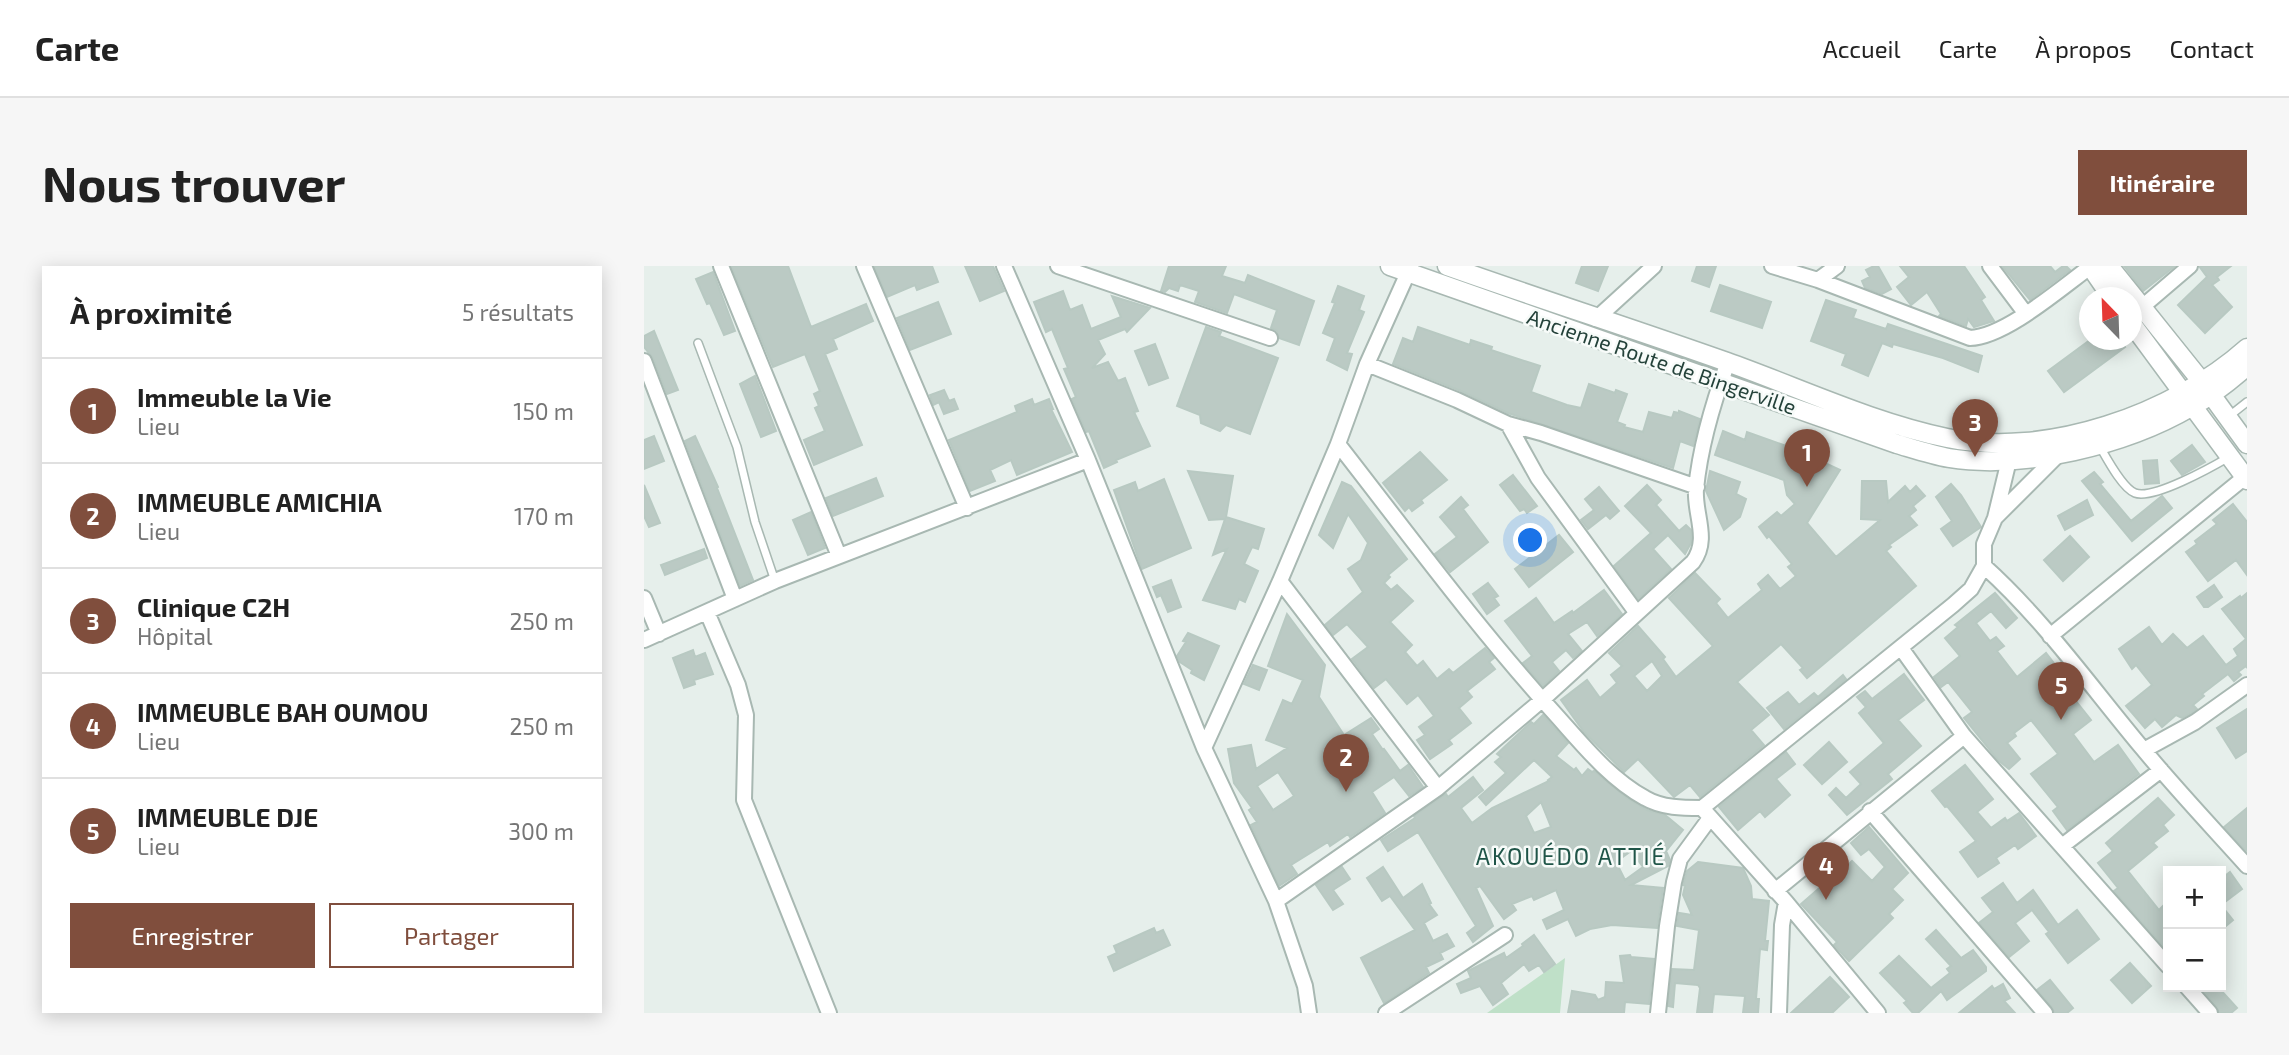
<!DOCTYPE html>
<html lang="fr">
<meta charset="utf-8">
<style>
body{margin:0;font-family:"Exo 2",sans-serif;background:#f6f6f6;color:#222}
.controls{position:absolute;right:21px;bottom:21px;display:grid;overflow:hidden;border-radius:0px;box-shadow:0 4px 18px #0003}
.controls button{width:63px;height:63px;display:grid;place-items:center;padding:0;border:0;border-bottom:2px solid #e0e0e0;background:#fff;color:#222;font:35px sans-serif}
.compass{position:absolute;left:1435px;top:21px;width:63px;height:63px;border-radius:50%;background:#fff;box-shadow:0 4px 18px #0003;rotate:337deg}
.you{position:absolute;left:887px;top:275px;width:24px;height:24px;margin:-18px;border:5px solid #fff;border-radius:50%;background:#1a73e8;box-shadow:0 0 0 10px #1a73e833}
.badge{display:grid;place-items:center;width:46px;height:46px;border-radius:50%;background:#804e3d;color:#fff;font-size:23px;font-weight:700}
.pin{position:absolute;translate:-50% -58px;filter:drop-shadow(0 2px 4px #0008)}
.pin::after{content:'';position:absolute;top:37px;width:24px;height:21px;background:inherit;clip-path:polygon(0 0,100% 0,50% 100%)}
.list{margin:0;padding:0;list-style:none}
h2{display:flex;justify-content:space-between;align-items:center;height:91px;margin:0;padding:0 28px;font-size:30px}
h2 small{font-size:23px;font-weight:400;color:#767676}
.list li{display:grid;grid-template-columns:46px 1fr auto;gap:21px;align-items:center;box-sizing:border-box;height:105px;padding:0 28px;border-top:2px solid #e0e0e0}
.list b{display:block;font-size:26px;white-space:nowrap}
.list p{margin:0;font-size:23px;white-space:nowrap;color:#767676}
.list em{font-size:23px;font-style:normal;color:#767676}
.actions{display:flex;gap:14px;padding:21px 28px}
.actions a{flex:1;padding:16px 0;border:2px solid #804e3d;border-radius:0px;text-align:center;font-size:24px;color:#804e3d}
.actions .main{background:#804e3d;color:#fff}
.map{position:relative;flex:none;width:1603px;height:747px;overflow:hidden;border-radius:0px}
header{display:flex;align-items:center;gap:42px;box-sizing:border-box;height:98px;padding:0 35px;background:#fff;border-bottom:2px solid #e0e0e0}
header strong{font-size:33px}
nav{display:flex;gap:38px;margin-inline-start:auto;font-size:24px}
.intro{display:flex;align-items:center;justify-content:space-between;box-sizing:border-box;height:168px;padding:0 42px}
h1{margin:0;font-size:49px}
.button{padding:18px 32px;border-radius:0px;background:#804e3d;color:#fff;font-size:24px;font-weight:700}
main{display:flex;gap:42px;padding:0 42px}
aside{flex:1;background:#fff;border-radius:0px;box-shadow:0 4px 18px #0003}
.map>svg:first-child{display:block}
.green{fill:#bfe0c8}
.building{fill:#bbcac4;stroke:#b8c9c2;stroke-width:2;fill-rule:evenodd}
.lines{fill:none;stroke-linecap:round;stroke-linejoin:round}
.service-casing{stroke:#a8b8b2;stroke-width:10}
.minor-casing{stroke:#a8b8b2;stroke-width:18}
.tertiary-casing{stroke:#a8b8b2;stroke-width:21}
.service{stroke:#fff;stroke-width:7}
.minor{stroke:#fff;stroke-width:14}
.tertiary{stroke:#fff;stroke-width:18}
.labels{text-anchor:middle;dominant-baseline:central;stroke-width:5;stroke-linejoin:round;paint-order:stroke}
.street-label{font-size:21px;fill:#24423a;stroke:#f7fbf9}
.neighbourhood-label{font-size:23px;letter-spacing:2px;fill:#1f5548;stroke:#f7fbf9}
</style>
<header>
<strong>Carte</strong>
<nav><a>Accueil</a><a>Carte</a><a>À propos</a><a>Contact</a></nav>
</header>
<div class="intro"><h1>Nous trouver</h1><a class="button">Itinéraire</a></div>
<main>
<aside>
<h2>À proximité<small>5 résultats</small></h2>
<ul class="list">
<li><span class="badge">1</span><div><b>Immeuble la Vie</b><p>Lieu</p></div><em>150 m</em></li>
<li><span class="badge">2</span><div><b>IMMEUBLE AMICHIA</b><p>Lieu</p></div><em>170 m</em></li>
<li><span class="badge">3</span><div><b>Clinique C2H</b><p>Hôpital</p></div><em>250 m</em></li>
<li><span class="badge">4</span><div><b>IMMEUBLE BAH OUMOU</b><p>Lieu</p></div><em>250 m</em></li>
<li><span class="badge">5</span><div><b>IMMEUBLE DJE</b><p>Lieu</p></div><em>300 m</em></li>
</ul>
<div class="actions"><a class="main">Enregistrer</a><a>Partager</a></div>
</aside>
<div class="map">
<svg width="1603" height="747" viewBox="0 0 1603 747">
<rect width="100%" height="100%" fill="#e6efeb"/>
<path class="green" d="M921,692L916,747H843Z"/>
<path class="building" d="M87,0H144L167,61L222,38L229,55L189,73L193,83L181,88L218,179L170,199L160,174L181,165L171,142L175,140L170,128L176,125L161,88L129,101Z
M230,0H288L294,16L273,24L271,19L243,31Z
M321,0H349L360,25L336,35Z
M525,0H582L578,10L601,17L604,9L670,35L655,79L635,72L633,65L627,62L633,44L590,28L583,47L551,36L555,25L536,19L534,25L525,22L521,26L517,25Z
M938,0H964L954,25L932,17Z
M1053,0H1072L1065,21L1048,15Z
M1230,0H1234L1247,23L1238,28L1221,22L1218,15L1226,11L1222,4Z
M1256,0H1320L1341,31L1337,34L1350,55L1330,61L1324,53L1322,60L1295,50L1297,48L1283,26L1267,39L1253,21L1265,11Z
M1358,0H1406L1411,6L1419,0H1422L1426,4L1386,34Z
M1480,0H1531L1499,25Z
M1555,0H1587L1573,11L1575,14L1568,19L1588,41L1561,67L1534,39L1563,11Z
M69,6L91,65L80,69L66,37L63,38L52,13Z
M1076,19L1127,36L1118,62L1067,45Z
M694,20L720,30L715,44L720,46L703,87L708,88L703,104L683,94L691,72L679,67L691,37L688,36Z
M419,25L426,44L438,39L447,63L477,51L468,30L506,42L483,66L481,63L454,74L461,88L448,102L464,96L474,115L481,112L494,145L490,146L506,180L472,194L473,196L460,202L445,165L442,166L428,133L432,131L420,103L424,102L408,63L402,66L390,36Z
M1182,34L1212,44L1209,52L1242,63L1244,58L1338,90L1334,106L1299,92L1249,78L1248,81L1238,77L1224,110L1198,99L1202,88L1167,75Z
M294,36L307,68L266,84L253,52Z
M562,61L577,66L575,70L634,92L606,168L582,159L576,165L557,157L556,149L533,140Z
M774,61L826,79L827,74L848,81L847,84L896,100L887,126L923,139L937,142L945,118L971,127L972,124L983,128L973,156L981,159L980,161L999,166L1005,146L1028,152L1030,146L1035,147V145L1056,153L1049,180L1036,175L1029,202L864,147L817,125L749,98L759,72L769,76Z
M10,65L34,124L23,128L9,92L0,81V70Z
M1446,74H1475L1481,81L1420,126L1404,105Z
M511,78L524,112L505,119L491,85Z
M111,110L132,165L117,171L96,118Z
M300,124L305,135L310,133L314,143L300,148L295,136L289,139L286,129Z
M388,133L390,139L405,133L409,143H407L428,186L373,209L367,194L346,204L351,215L326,225L305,174L373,146L371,140Z
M1079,165L1101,174L1103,166L1151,183L1196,204L1163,257L1192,291L1236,254L1217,253L1218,215H1242L1244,236L1261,220L1266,226L1272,220L1281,230L1269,240L1272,244L1265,250L1273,259L1245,279L1247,281L1242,285L1272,320L1163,412L1156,404L1159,402L1137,378L1093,416L1125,449L1107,464L1120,479L1056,531L1046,519L1030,531L994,493L980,506L940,466L917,434L943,414L956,432L973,417L967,409L978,400L965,387L994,360L1021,391L1019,393L1032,411L1069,380L1025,332L1051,307L1076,333L1072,337L1084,352L1118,324L1114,318L1124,309L1136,323L1152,310L1144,301L1148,298L1125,270L1123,272L1115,261L1133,246L1137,250L1151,238L1143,229L1140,214L1071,189ZM1008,395L1018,410L1003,425L990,410Z
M10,170L20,195L0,203V174Z
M51,170L74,221L73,222L109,314L96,320L41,175Z
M1548,179L1561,196L1538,209L1527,195Z
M776,186L803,214L777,234L779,237L768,245L765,241L761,245L739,217Z
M1513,194L1515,217L1501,218L1499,195Z
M544,205L589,210L582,251L620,263L614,283L608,281L600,298L614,305L601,336L595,333L591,343L559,334L583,283L569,289L581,253L565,254Z
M1066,205L1096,216L1092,228L1102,233L1096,251L1080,264L1062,225Z
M1450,206L1459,216L1456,218L1487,255L1518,230L1528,242L1488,275L1438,215Z
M869,209L893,240L883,247L880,243L876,245L856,219Z
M232,212L239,230L189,250L182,232Z
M520,213L547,282L498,303L470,224L491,216L494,225Z
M698,216L707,220L763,293L744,309L746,311L740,317L747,324L753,319L769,335L746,356L768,379L761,386L773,400L779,395L793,413L805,403L809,407L841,382L850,392L845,396L851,403L823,425L828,431L815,442L827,457L805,474L808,478L786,493L773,474L781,469L775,461L790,450L774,429L763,438L742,413L730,422L708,393L724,381L703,358L689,369L681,359L719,326L704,303L717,294L724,277L704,248L689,282L675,269Z
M1307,218L1317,229L1337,261L1309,280L1297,263L1308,255L1292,231Z
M0,219L16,257L5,261L0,250Z
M1003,219L1017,234L1012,239L1035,265L1042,259L1047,264V277L1041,288L1024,269L1009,283L1027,303L994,333L970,300L1007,267L981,240Z
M955,221L975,245L966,253L962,249L944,263L937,254L950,244L941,233Z
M817,231L824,239L819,243L844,276L806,306L791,288L813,271L796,251Z
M1443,234L1449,249L1421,264L1414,250Z
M1589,238L1603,256V309L1592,294L1564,315L1542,286L1553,278L1551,275L1573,258L1569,254Z
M167,246L181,282L164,289L149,254Z
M915,269L929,286L885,321L871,303Z
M1426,270L1445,291L1419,315L1400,294Z
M60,283L63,292L21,309L17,299Z
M527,314L537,341L524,346L517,329L513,331L509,321Z
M844,317L854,330L850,332L855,339L843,348L829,328Z
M1570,319L1578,331L1564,341H1560L1553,331Z
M960,324L978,348L953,370L943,356L924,368L938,385L929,392L922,384L908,396L915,405L899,420L879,397L888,390L861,355L892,332L910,357L928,345L929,347Z
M1351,327L1373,352L1362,362L1347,345L1332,357L1346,375L1352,371L1360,380L1353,385L1373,411L1402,387L1420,410L1425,407L1434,418L1424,425L1447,454L1429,468L1450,496L1474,479L1495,508L1423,564L1409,545L1414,541L1387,508L1414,488L1387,454L1370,467L1372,470L1363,477L1376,493L1365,503L1354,494L1320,452L1328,446L1304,416L1297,421L1290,411L1316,390L1301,372L1314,361L1311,359Z
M1603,327V402L1602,400L1594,406L1597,409L1590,415L1584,408L1558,428L1560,430L1549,439L1553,443L1546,448L1538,452L1532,449L1518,461L1511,453L1501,462L1482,440L1508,419L1492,399L1488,403L1475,383L1505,361L1518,379L1529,368L1543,382L1559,370L1582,399L1594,390L1590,383L1602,373L1578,343L1596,330L1597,332Z
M643,348L681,399L675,431L700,469L727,452L735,463L728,468L739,484L740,483L756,505L764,499L779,521L765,530L750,511L728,526L741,547L706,571L704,568L686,580L684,576L647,599L653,608L635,620L607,559L613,556L605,544L608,542L590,517L584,483L607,479L612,503L643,482L622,474L639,434L648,438L659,414L624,400ZM634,506L650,530L629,544L613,520Z
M544,367L575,380L560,414L547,407L548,404L536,396L533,390L542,376L539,375Z
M49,384L51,391L61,387L69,408L50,414L51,418L40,422L29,392Z
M609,399L623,404L615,424L600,418Z
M1260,408L1280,434L1254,454L1277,480L1244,508L1248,513L1203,549L1185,529L1192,522L1202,532L1217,518L1206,506L1240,477L1215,447L1222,441L1213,431L1221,425L1228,433Z
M1199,409L1202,413L1140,463L1123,442L1144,426L1155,439L1170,427L1174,431Z
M1603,443V485L1592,492L1573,462Z
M899,449L924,477L912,490L930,504L932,502L938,510L944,503L948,506L950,505L983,532L1003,544L1021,549L1039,564L1022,585L1026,594L1024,600L987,619L1019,622L1013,662L968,659L946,663L932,670L924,653L903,663L899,654L920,644L912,624L890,634L888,630L868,638L872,644L860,653L836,620L832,622L849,660L829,676L823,667L832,660L774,566L744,585L737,574L771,552L770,550L802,528L804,531L829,511L839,524L817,542L828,557L848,542L905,515L904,514L908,511L890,494L842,539L835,531L862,507L851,496L857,491L853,488L887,456L890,458ZM897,536L907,561L890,567L882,550ZM987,585L999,601L981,614L972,596Z
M1185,476L1203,496L1178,518L1160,499Z
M1142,486L1151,498L1132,513L1146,529L1121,551L1116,545L1094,564L1075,541Z
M1321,499L1349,533L1333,546L1347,562L1361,552L1363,555L1375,547L1392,570L1374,583L1371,579L1352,592L1355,597L1334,611L1316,586L1332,575L1303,540L1301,541L1288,525Z
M1514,532L1530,549L1519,559L1524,565L1509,577L1513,581L1484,605L1515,644L1524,635V686L1470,625L1474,622L1454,597L1469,585L1462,577Z
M1603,542V584L1602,585L1580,561Z
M1225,561L1264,607L1248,623L1259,634L1245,648L1249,652L1205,695L1190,679L1193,676L1157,638L1189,610L1191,612L1208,595L1228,615L1241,601L1225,583L1217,589L1207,577Z
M1054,596L1099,602L1107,620L1108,633L1125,635L1121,675H1124L1123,684L1116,683L1112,733H1115L1114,747H1099L1101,730L1070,728L1068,747H1053L1056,722L1054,719L1031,717L1029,741L1024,740L1028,703L1050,704L1055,664L1033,660L1035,647L1048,649L1039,629L1041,620L1039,619L1043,605Z
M698,601L706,613L689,624L699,638L689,644L672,619Z
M739,601L759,632L778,618L787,637L785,638L793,649L780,657L789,675L803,668L810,680L796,687L799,693L782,701L785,707L740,737L717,692L771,664L746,630L738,635L723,612Z
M1586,606L1598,623L1577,639L1589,654L1577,664V613Z
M1359,617L1373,637L1389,624L1414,659L1433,644L1455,673L1424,697L1402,668L1405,666L1388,644L1371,657L1385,675L1365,691L1335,657L1349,646L1338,632Z
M510,662L512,667L519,664L526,679L470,705L464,691L473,687L470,680Z
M1292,664L1317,692L1329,684L1342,701V705L1303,734L1297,725L1274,747H1269L1260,737L1263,735L1236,707L1255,690L1287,722L1306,707L1303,703L1307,700L1282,673Z
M890,669L911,698L900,706L895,699L885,705L880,698L857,717L864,728L849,739L836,720L817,727L813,718L827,712L824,705L860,687L862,692L879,680L878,678Z
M986,689L987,691L1010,693L1005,738L981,736L980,747H924L928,725L951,729L954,734L961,731L962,716L980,717L976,690Z
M1486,697L1507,720L1488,737L1467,714Z
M1186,711L1205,731L1188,747H1147Z
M1406,714L1429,742L1423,747H1410L1408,741L1393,724Z
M1359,718L1366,732L1360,735L1371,747H1315L1348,720L1350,723Z
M1559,721H1574L1593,742L1587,747H1575L1573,741L1557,722Z"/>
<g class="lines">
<g class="service-casing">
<path id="service" d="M54,77L93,181L111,256L131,315
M1584,151L1603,136
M1455,179C1462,191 1478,222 1491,227C1509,234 1568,201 1585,191"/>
</g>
<g class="minor-casing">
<path id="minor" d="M77,0L195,290
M220,0L323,242
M360,0L444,194L560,482L632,635L661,720L665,747
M414,0L626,72
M1128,0L1174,14L1326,72C1361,71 1417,22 1446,1
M1346,0L1382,48
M1174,14L1193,0
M1498,41L1546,0
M952,53L1010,0
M0,95L91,333
M723,98L813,134L864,158L897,167L1053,221
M864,158L894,212L992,346
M694,178C765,269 834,363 912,449C938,478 966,513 1001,532C1018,542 1039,542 1058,542L1309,339L1327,323L1340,300
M1365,194L1351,252L1340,278V300C1400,354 1447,421 1499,483C1532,523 1568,561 1603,600
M1352,251L1416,187
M636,315L794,522
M0,332L15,368
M63,346L94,419L102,449L100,534L185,747
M1406,370L1601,211
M0,374L131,315L444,194
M1257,382L1320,470L1524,700
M560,482L636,315L694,178L723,98L767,0
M1500,484L1551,456L1603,419
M1058,542L1142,636L1234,747
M1226,545L1401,747
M1418,580L1517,504
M1131,625L1320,470
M632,635L794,522L898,434L1049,296C1066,273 1050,248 1052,223C1056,182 1070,134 1084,96
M1543,721L1566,747
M742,747L861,669
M1014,747L1023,660L1030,616L1036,593L1066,552
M1135,747L1138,659L1142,636"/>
</g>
<g class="tertiary-casing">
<path id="tertiary" d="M746,0L1253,178C1270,183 1288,189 1305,192C1380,204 1482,179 1547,141C1567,130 1586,115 1603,100
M803,0C896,33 990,63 1083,96C1156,122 1227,156 1303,172C1402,193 1529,148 1603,82
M1446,0L1468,32
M1465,0L1558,116L1603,178
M1488,58L1603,214"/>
</g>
<use href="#service" class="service"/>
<use href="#minor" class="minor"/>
<use href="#tertiary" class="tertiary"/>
</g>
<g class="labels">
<g class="street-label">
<text transform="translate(1018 95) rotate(19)">Ancienne Route de Bingerville</text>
</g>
<g class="neighbourhood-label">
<text x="927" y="590">AKOUÉDO ATTIÉ</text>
</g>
</g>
</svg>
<div class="controls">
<button>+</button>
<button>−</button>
</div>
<svg class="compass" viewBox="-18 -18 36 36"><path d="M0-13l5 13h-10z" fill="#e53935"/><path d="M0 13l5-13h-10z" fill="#767676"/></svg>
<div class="you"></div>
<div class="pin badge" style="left:1163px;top:221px">1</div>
<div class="pin badge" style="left:702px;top:526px">2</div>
<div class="pin badge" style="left:1331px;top:191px">3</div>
<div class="pin badge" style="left:1182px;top:634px">4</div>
<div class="pin badge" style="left:1417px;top:454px">5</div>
</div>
</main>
